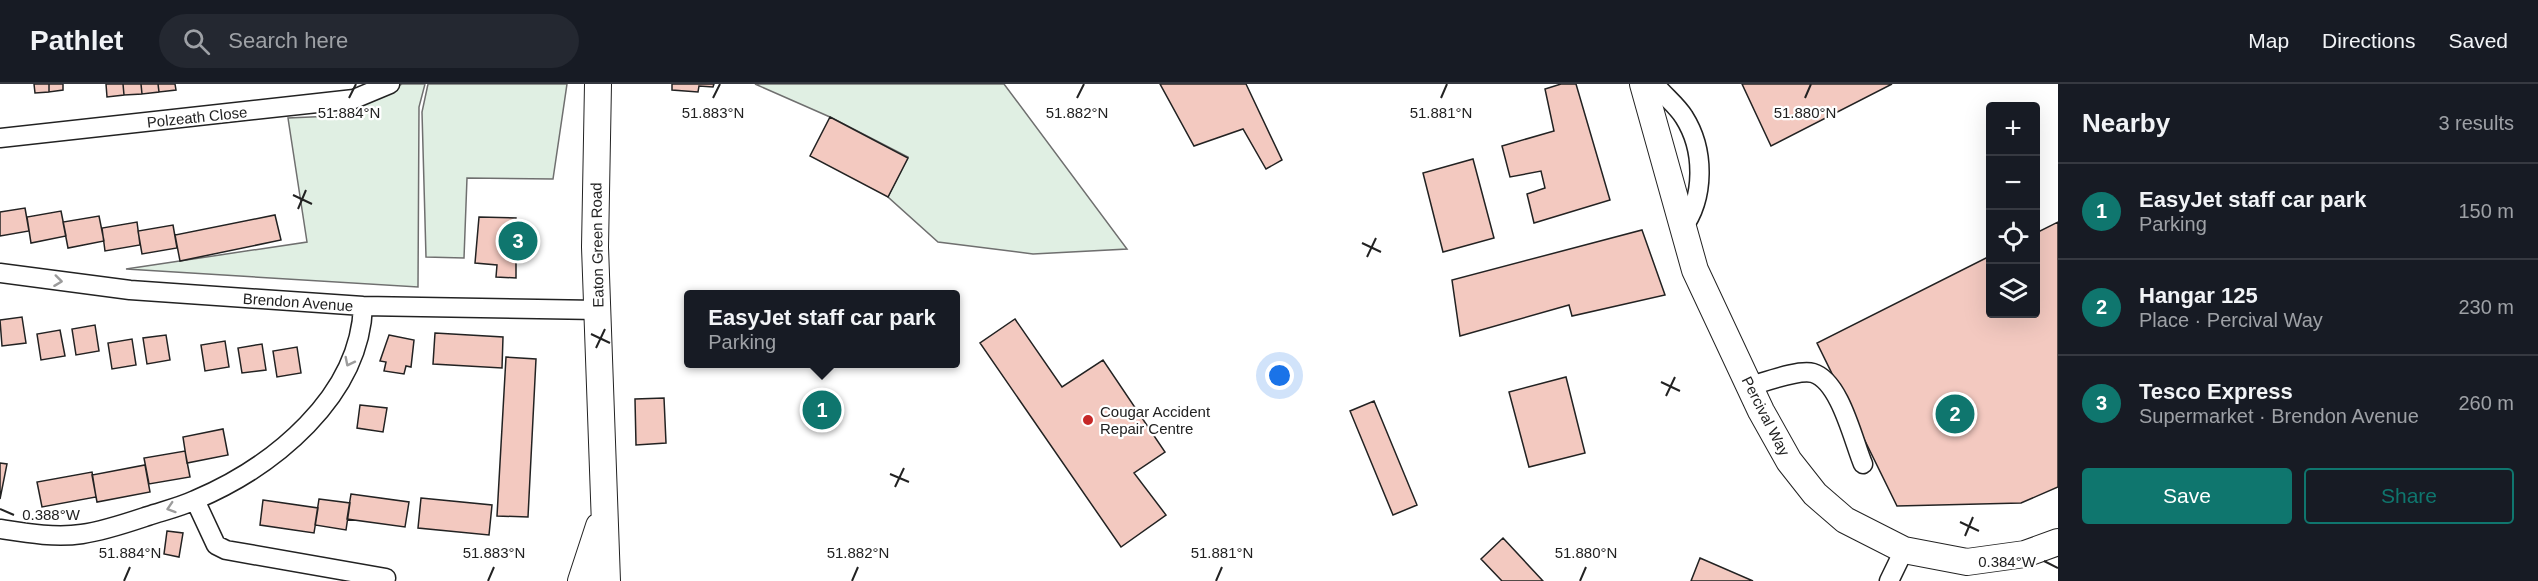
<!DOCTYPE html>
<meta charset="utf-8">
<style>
body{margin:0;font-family:Helvetica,sans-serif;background:#242831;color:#f1f3f6}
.controls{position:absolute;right:18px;top:18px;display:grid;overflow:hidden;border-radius:6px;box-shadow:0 6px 24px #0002}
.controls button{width:54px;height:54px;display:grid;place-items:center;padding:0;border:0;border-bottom:2px solid #363941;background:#171b24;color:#f1f3f6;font:30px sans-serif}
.you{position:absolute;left:1280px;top:292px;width:21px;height:21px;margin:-15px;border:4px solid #fff;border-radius:50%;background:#1a73e8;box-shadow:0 0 0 9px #1a73e833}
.badge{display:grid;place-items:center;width:39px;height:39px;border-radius:50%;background:#0f766e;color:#fff;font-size:20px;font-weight:700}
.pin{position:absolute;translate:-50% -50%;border:3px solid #fff;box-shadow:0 2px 6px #0006}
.popup{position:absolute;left:684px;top:206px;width:276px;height:78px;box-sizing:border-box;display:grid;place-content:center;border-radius:6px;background:#171b24;filter:drop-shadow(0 2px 4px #0005);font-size:20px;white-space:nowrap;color:#9ea1a6}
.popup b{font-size:22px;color:#f1f3f6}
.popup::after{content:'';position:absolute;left:50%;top:100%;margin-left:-12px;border:12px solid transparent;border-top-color:#171b24}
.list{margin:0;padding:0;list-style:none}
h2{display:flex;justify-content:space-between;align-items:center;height:78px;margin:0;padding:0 24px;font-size:26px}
h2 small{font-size:20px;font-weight:400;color:#9ea1a6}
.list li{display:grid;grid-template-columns:39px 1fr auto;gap:18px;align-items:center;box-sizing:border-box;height:96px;padding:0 24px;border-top:2px solid #363941}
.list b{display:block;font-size:22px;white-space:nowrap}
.list p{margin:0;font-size:20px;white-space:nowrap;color:#9ea1a6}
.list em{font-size:20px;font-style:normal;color:#9ea1a6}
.actions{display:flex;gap:12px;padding:18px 24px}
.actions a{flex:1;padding:14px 0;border:2px solid #0f766e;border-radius:6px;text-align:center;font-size:21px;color:#0f766e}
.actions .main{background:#0f766e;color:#fff}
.icon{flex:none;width:33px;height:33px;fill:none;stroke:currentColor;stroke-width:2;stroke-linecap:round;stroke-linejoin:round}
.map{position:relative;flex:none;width:2058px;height:497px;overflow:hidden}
header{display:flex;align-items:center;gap:36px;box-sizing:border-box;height:84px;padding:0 30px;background:#171b24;border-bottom:2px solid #363941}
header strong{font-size:28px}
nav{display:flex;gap:33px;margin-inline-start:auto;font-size:21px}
.search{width:420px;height:54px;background:#242831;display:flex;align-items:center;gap:15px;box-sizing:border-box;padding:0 21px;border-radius:33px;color:#9ea1a6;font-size:22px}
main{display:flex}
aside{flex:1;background:#171b24}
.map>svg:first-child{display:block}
.green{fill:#e0efe3;stroke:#6f6f6f;stroke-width:1.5}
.building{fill:#f3c9c0;stroke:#222;stroke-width:1.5}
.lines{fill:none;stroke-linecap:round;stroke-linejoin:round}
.street-casing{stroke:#222;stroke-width:21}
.secondary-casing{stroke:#222;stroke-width:28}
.street{stroke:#fff;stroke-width:18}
.secondary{stroke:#fff;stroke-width:26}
.oneway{stroke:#9c9c9c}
.ticks{fill:none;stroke:#222;stroke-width:2}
.poi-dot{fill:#c62828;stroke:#fff;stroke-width:2}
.labels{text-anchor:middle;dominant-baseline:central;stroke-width:4.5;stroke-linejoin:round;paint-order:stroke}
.street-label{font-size:15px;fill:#222;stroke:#fff}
.poi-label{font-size:15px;fill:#222;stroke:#fff;text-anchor:start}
.ticks-label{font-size:15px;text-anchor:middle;fill:#222;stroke:#fff;stroke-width:4.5;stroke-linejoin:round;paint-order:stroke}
</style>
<header>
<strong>Pathlet</strong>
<div class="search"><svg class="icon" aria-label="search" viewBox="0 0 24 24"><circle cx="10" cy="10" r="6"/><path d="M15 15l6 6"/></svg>Search here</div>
<nav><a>Map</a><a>Directions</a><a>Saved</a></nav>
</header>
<main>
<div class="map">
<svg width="2058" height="497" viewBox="0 0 2058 497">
<rect width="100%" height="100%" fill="#fff"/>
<path class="green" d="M402,0H425L419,23L418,203L126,185L307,158L288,34L334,32Z
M428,0H567L553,95L467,94L464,174L426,173L422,28Z
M755,0H1004L1127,165L1033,170L938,158L888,113L908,73L830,33Z"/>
<path class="building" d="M34,0H49V8L35,9Z
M49,0H63V6L49,8Z
M106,0H123L124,11L107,13Z
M123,0H141L142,10L124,11Z
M141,0H158L159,8L142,10Z
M158,0H175L176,6L159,8Z
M672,0H714L713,3L699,2L698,8L672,6Z
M1160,0H1246L1282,76L1266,85L1243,45L1194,62Z
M1561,0H1576L1610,116L1534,139L1527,110L1545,104L1541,87L1510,93L1502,62L1554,47L1545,5Z
M1742,0H1892L1771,62Z
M830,33L908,74L888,113L810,72Z
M1473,75L1494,154L1443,168L1423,89Z
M25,124L29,147L0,152V128Z
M61,127L66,152L31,159L27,133Z
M275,131L281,156L180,177L175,151Z
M99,132L104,157L68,164L63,138Z
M479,133L516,134V194L496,193L497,181L475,179Z
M137,138L140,161L105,167L102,144Z
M2058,138V403L2021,419L1897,422L1817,259L1990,172V230H2036V149Z
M173,141L177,164L142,170L138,147Z
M1642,146L1665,211L1572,232L1569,221L1460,252L1452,196Z
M22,233L26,259L2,262L0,236Z
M1015,235L1062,303L1103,276L1165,368L1134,389L1166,431L1121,463L980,259Z
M95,241L99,267L76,271L72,245Z
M60,246L65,272L41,276L37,250Z
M435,249L503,253L502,284L433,280Z
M166,251L170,276L147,280L143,254Z
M389,251L414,256L411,283L406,282L404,290L384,287L386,278L380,277Z
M132,255L136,281L112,285L108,259Z
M225,257L229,283L205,287L201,261Z
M262,260L266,286L242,289L238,264Z
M297,263L301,289L277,293L273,267Z
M506,273L536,275L528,433L497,432Z
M1566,293L1585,369L1529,383L1509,308Z
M664,314L666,359L636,361L635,315Z
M1374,317L1417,421L1393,431L1350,327Z
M360,321L387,324L383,348L357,344Z
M223,345L228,371L187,379L183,353Z
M185,367L190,393L149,400L144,374Z
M0,379L7,380L0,415Z
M145,381L150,408L97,418L92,391Z
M92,388L96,413L42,423L37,398Z
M351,410L409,418L405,443L347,435Z
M421,414L492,421L489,451L418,444Z
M319,415L350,419L346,446L315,441Z
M263,416L318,424L314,449L260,441Z
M167,447L183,449L179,473L164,470Z
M1503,454L1543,497H1502L1481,475Z
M1700,474L1753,497H1691Z"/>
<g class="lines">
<g class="street-casing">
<path id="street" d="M1644,4L1659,5C1667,14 1678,23 1684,33C1705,66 1705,114 1682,145
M0,54L354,15L390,0
M0,189L130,206L363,222L598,226
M1750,302C1765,298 1799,285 1813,289C1840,297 1853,356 1863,380
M195,416L216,461L226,466L386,494
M0,445C26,449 55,454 82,450C104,447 127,439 148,432C163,427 180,423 195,416C273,383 360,313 363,222
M1889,497L1904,466"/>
</g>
<g class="secondary-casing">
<path id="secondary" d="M598,0L595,163L607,497
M1643,0L1695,186L1761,327L1789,377L1815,410L1845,436L1904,466L1967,478L2025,470L2058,458
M581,497L599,442"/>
</g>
<use href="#street" class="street"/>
<use href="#secondary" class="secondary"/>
</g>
<defs><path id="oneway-chevron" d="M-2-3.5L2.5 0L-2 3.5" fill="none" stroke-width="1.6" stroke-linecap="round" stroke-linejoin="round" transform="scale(1.5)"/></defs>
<g class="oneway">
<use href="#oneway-chevron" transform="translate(58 197) rotate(7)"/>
<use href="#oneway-chevron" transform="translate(349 278) rotate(117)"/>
<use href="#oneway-chevron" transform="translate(171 424) rotate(162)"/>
</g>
<path class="ticks" d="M349,14L356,0M713,14L720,0M1077,14L1084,0M1441,14L1447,0M1805,14L1811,0M293,111L312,120M298,125L306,106M1362,159L1381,168M1367,173L1376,154M591,250L610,259M596,264L605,245M1661,298L1680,307M1666,312L1675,293M890,390L909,398M895,403L904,384M0,425L14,431M1960,438L1979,447M1965,452L1973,433M2044,477L2058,484M124,497L130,483M488,497L494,483M852,497L858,483M1216,497L1222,483M1580,497L1586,483"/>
<circle class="poi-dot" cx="1088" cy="336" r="6"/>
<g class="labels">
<g class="street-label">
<text transform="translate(197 33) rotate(-6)">Polzeath Close</text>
<text transform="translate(597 161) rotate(-91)">Eaton Green Road</text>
<text transform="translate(298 218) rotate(4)">Brendon Avenue</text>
<text transform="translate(1766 332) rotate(63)">Percival Way</text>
</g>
<g class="poi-label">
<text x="1100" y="327">Cougar Accident<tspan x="1100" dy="17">Repair Centre</tspan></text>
</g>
</g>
<g class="ticks-label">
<text x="349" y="34">51.884°N</text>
<text x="713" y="34">51.883°N</text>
<text x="1077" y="34">51.882°N</text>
<text x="1441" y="34">51.881°N</text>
<text x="1805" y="34">51.880°N</text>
<text x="51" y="436">0.388°W</text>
<text x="130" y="474">51.884°N</text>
<text x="494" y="474">51.883°N</text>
<text x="858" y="474">51.882°N</text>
<text x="1222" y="474">51.881°N</text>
<text x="1586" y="474">51.880°N</text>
<text x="2007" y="483">0.384°W</text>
</g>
</svg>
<div class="controls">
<button>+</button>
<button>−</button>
<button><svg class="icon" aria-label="locate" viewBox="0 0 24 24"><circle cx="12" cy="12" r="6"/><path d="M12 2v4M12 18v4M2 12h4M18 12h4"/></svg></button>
<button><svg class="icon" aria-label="layers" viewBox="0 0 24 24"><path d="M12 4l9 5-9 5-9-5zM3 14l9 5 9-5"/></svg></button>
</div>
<div class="you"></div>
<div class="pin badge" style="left:822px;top:326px">1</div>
<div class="popup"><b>EasyJet staff car park</b>Parking</div>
<div class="pin badge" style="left:1955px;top:330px">2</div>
<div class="pin badge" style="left:518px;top:157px">3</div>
</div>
<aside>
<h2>Nearby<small>3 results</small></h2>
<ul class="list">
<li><span class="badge">1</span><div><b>EasyJet staff car park</b><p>Parking</p></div><em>150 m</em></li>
<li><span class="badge">2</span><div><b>Hangar 125</b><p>Place · Percival Way</p></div><em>230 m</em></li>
<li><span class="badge">3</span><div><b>Tesco Express</b><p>Supermarket · Brendon Avenue</p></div><em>260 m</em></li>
</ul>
<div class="actions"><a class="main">Save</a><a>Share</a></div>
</aside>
</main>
